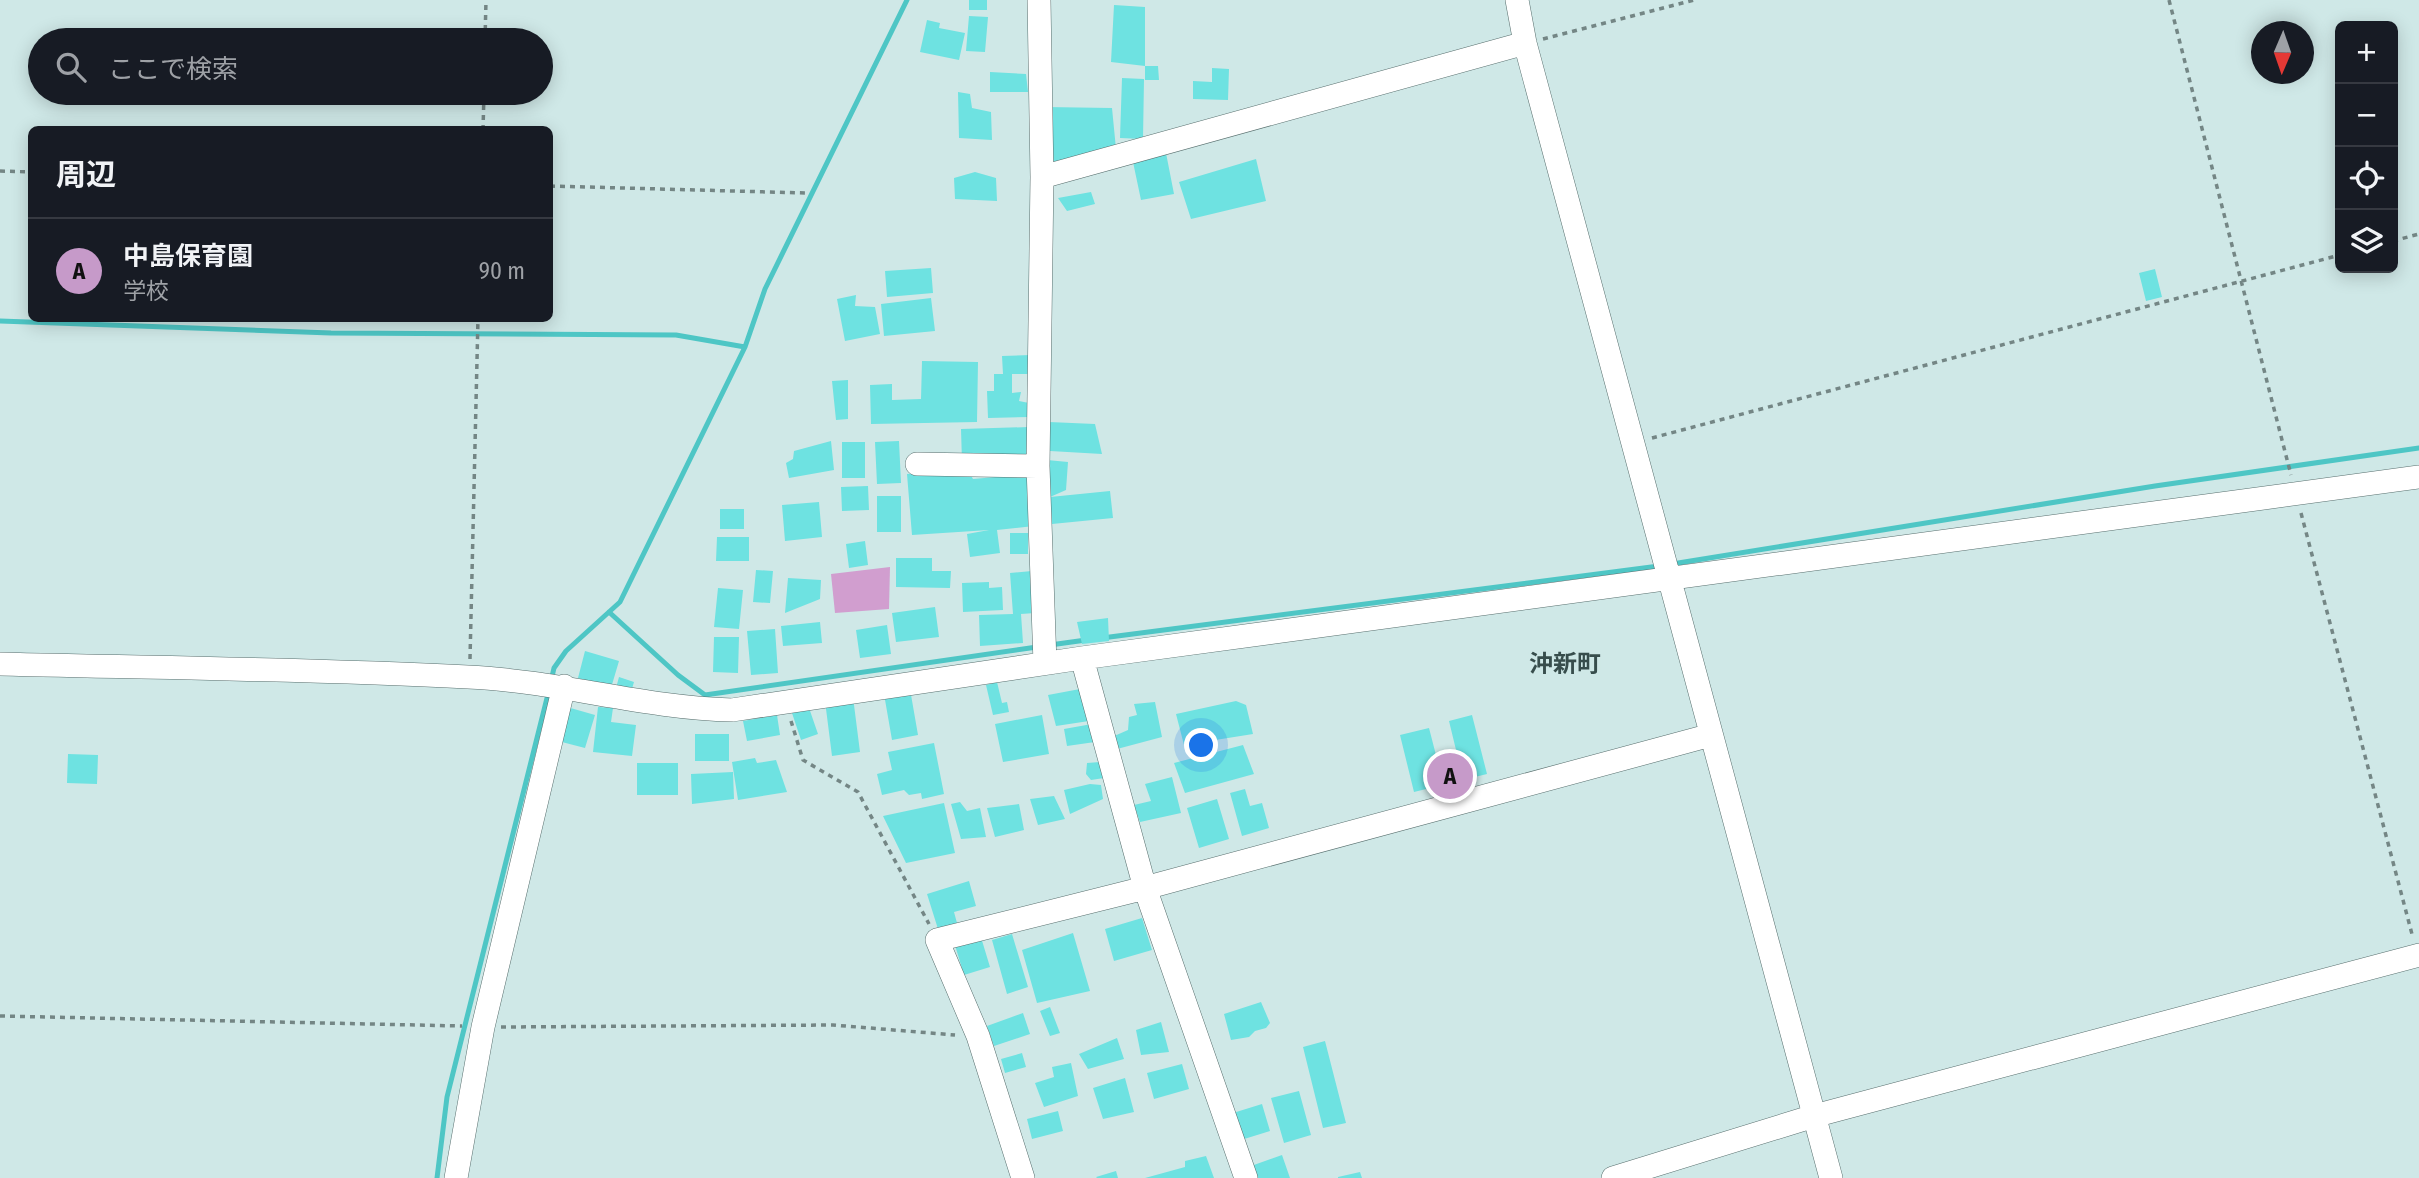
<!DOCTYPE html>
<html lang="ja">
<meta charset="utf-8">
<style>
body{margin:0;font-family:"Fira Sans Condensed","Noto Sans JP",sans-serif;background:#242831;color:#f1f3f6}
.controls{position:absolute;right:21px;top:21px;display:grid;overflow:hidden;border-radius:10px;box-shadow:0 4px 18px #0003}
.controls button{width:63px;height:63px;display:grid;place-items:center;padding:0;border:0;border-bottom:2px solid #363941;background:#171b24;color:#f1f3f6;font:35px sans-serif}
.compass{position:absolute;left:2251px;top:21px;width:63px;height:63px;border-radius:50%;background:#171b24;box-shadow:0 4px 18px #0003;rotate:182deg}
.you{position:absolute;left:1202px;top:746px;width:24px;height:24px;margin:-18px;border:5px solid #fff;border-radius:50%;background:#1a73e8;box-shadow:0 0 0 10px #1a73e833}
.badge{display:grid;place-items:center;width:46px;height:46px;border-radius:50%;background:#c69ac9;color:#111;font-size:23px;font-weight:700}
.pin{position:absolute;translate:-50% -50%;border:4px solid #fff;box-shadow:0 2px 7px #0006}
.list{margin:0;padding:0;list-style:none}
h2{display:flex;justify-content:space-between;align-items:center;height:91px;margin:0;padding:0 28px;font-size:30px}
h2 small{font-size:23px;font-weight:400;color:#9ea1a6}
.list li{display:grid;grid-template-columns:46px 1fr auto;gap:21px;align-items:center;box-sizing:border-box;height:105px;padding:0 28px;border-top:2px solid #363941}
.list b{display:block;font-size:26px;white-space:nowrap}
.list p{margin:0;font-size:23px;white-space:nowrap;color:#9ea1a6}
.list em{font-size:23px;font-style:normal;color:#9ea1a6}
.icon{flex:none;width:38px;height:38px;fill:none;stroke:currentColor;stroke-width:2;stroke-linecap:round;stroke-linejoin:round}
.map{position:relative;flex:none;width:2419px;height:1178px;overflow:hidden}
.search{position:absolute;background:#171b24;box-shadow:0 4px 18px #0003;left:28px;top:28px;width:525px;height:77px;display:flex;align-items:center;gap:18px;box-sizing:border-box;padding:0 24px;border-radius:38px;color:#9ea1a6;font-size:26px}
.panel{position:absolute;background:#171b24;box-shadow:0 4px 18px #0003;left:28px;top:126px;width:525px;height:196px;border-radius:10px}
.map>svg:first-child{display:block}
.green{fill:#d19ecf}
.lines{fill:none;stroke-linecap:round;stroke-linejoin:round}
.stream{stroke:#4ec6c5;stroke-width:5}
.building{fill:#6ee2e1}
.minor-casing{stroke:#586f6e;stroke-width:24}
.path{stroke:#748685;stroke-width:3.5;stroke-dasharray:5 5;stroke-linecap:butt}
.minor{stroke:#fff;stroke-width:23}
.labels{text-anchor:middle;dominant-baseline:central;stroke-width:6;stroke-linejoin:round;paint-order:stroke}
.quarter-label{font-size:24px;font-weight:bold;fill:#374d4c;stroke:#cfe8e7}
</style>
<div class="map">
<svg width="2419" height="1178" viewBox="0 0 2419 1178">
<rect width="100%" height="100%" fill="#cfe8e7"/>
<path class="green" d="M890,567L889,609L835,613L831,574Z"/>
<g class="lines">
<path class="stream" d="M0,321L331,333L676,335L745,347
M1672,564L2155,486L2419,448
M609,612L678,675L705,695L1037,647
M1102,638L1659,566
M1050,645L1086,640
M551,681L554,668L566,651L620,602L745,347L765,289L907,0
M437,1178L447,1097L549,690"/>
</g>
<path class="building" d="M969,0H987V10H969Z
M1114,5L1145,7V66L1111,62Z
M969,16L988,17L985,52L966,51Z
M927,20L940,23L939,28L965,33L959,60L920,52Z
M1145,66H1158L1159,80H1145Z
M1212,68L1229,69L1228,100L1193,99V81L1212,82Z
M990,72L1026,74L1028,92H990Z
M1122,78L1144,79L1143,139L1120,138Z
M958,92L970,94L972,108L991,112L992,140L959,138Z
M1045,107L1112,108L1116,149L1047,172Z
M1166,153L1174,194L1141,200L1133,162Z
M1256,159L1266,201L1191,219L1179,182Z
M975,172L996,178L997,201L955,199L954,178Z
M1091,192L1095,204L1067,211L1058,198Z
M931,268L933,293L887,297L885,271Z
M2155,269L2162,297L2146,301L2139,273Z
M856,295L855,306L875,307L880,334L845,341L837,299Z
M931,298L935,331L884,336L881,304Z
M1031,355V374H1012V393L1021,392L1019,401L1029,403L1030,417L988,418L987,391H994V374H1003L1002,356Z
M922,361L978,362L977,422L871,424L870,385L892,384V400L921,399Z
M848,380V419L836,420L832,381Z
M1049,422L1095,424L1102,454L1050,451Z
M1029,427L1030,460L962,462L961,429Z
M831,441L834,470L789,478L786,463L793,459L794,451Z
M899,441L901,483L877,484L875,442Z
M842,442H865V478H842Z
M1047,460L1068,462L1066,490L1050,497L1110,491L1113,518L1052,524L1050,497Z
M968,470L973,479L1029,474L1034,526L997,530L1000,553L970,557L967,534L989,530L912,535L907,474Z
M868,486L869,510L842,511L841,487Z
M877,496H901V532H877Z
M819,502L822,537L785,541L782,505Z
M720,509H744V529H720Z
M1010,533H1028V554H1010Z
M717,537H749V561H716Z
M865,541L868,565L849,568L846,544Z
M896,558H932V571H951L950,588L896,587Z
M756,570L773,571L770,603L753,602Z
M1032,571L1035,613L1021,614L1023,643L980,646L979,615L1013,614L1010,573Z
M788,578L821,580L820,599L785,613Z
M989,582V588L1002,587L1003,610L963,612L962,583Z
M718,588L743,590L739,629L714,627Z
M935,607L939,637L896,642L892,613Z
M1108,618L1109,641L1082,644L1077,622Z
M820,622L822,643L783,646L781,626Z
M887,625L891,654L860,658L856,630Z
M775,629L778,673L751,675L747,631Z
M714,637H739L738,673L713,672Z
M585,651L619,661L611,688L578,678Z
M619,677L634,682L631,692L616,688Z
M997,682L1002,703L1007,702L1009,712L993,715L986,685Z
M910,689L918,735L892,740L884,694Z
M1080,689L1089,721L1056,726L1048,695Z
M853,697L860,752L832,756L825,701Z
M1236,701L1246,705L1253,734L1184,745L1176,714Z
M1155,702L1162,737L1117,749L1112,737L1128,730L1129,717L1137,715L1134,704Z
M808,705L818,734L801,740L791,710Z
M567,707L595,715L585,748L558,741Z
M598,707L613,708L611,722L636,725L632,756L593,752Z
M777,715L780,735L747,741L743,721Z
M1042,715L1049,754L1003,762L995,724Z
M1472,715L1487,774L1414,792L1400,735L1429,728L1437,759L1457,754L1449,721Z
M1092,724L1095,742L1067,746L1064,729Z
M695,734H729V761H695Z
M934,743L944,794L922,799L921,793L909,795L904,790L882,795L877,774L892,770L888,752Z
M1243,745L1254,774L1185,793L1174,763Z
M68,754L98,755L97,784L67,783Z
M755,758L757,763L776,760L787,792L738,800L732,762Z
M1100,762L1104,778L1091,780L1086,774L1087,763Z
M637,763H678V795H637Z
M733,772L734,799L692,804L691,774Z
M1172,777L1181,813L1140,822L1134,805L1151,801L1145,784Z
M1090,784L1101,785L1103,799L1070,814L1064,790Z
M1245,789L1250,806L1262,803L1269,828L1242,836L1230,793Z
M1054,796L1065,819L1038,825L1030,799Z
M1217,799L1229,839L1199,848L1187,808Z
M960,802L967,811L980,808L986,837L961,839L951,804Z
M944,803L955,853L906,863L883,816Z
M1019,804L1024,830L995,837L987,808Z
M969,881L976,906L954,912L957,923L938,929L927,894Z
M1142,918L1152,950L1114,961L1105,929Z
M1073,933L1090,991L1037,1003L1022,950Z
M980,934L990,967L964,975L954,942Z
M1012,934L1028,987L1007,994L992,940Z
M1261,1002L1270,1023L1266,1028L1255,1031L1249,1037L1231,1040L1224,1014Z
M1050,1007L1060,1033L1050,1036L1040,1011Z
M1023,1013L1030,1034L994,1046L987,1026Z
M1161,1022L1169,1052L1141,1055L1136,1030Z
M1117,1038L1124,1059L1088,1069L1079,1054Z
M1325,1041L1346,1123L1323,1128L1303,1047Z
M1022,1053L1026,1067L1005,1073L1001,1059Z
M1071,1063L1078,1096L1044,1107L1035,1083L1054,1077L1052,1067Z
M1182,1064L1189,1089L1154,1099L1147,1073Z
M1125,1078L1134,1112L1103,1119L1093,1088Z
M1299,1091L1311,1135L1284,1143L1271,1098Z
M1262,1104L1270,1131L1241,1140L1233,1113Z
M1058,1111L1063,1131L1032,1139L1027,1119Z
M1282,1155L1290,1178H1255L1251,1166Z
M1206,1156L1214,1178H1145L1185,1167V1161Z
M1116,1171L1118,1178H1097L1096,1177Z
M1360,1172L1362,1178H1338V1177Z"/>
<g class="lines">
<g class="minor-casing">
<path id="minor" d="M1039,0L1042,177L1038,466L1045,663
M1517,0L1525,43L1831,1178
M1042,177L1525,43
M917,464L1038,466
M1082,658L1145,888L1246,1178
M0,664C156,668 313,669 468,677C557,681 644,708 732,710L1082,658L2419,477
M456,1178L483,1027L564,686
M1023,1178L978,1036L937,940L1145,888L1711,735
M1613,1178L1814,1116L2419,955"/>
</g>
<path class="path" d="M2169,0L2291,475
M1543,39L1694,0
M485,40L486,0
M483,130L484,93
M0,171L32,172
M550,186L806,193
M2393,241L2419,234
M1652,438L2340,255
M2301,513L2413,938
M470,659L478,318
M791,721L803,760L858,792L929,924
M0,1016L462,1026
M501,1027L833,1025L955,1035"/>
<use href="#minor" class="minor"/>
</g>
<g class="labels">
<g class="quarter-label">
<text x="1565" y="664">沖新町</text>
</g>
</g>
</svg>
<div class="controls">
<button>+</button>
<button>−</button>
<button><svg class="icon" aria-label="locate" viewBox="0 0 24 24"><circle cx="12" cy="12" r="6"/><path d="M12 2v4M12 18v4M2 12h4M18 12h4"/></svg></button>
<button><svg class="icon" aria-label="layers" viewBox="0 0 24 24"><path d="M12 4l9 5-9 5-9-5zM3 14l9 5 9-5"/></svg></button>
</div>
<svg class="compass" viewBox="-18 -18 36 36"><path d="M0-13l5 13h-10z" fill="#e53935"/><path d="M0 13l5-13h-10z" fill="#9ea1a6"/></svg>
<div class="you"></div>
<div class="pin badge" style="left:1450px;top:776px">A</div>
<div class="search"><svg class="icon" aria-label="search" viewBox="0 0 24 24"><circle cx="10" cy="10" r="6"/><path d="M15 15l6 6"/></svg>ここで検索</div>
<section class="panel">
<h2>周辺<small></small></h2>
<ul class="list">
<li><span class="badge">A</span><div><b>中島保育園</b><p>学校</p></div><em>90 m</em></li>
</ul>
</section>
</div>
